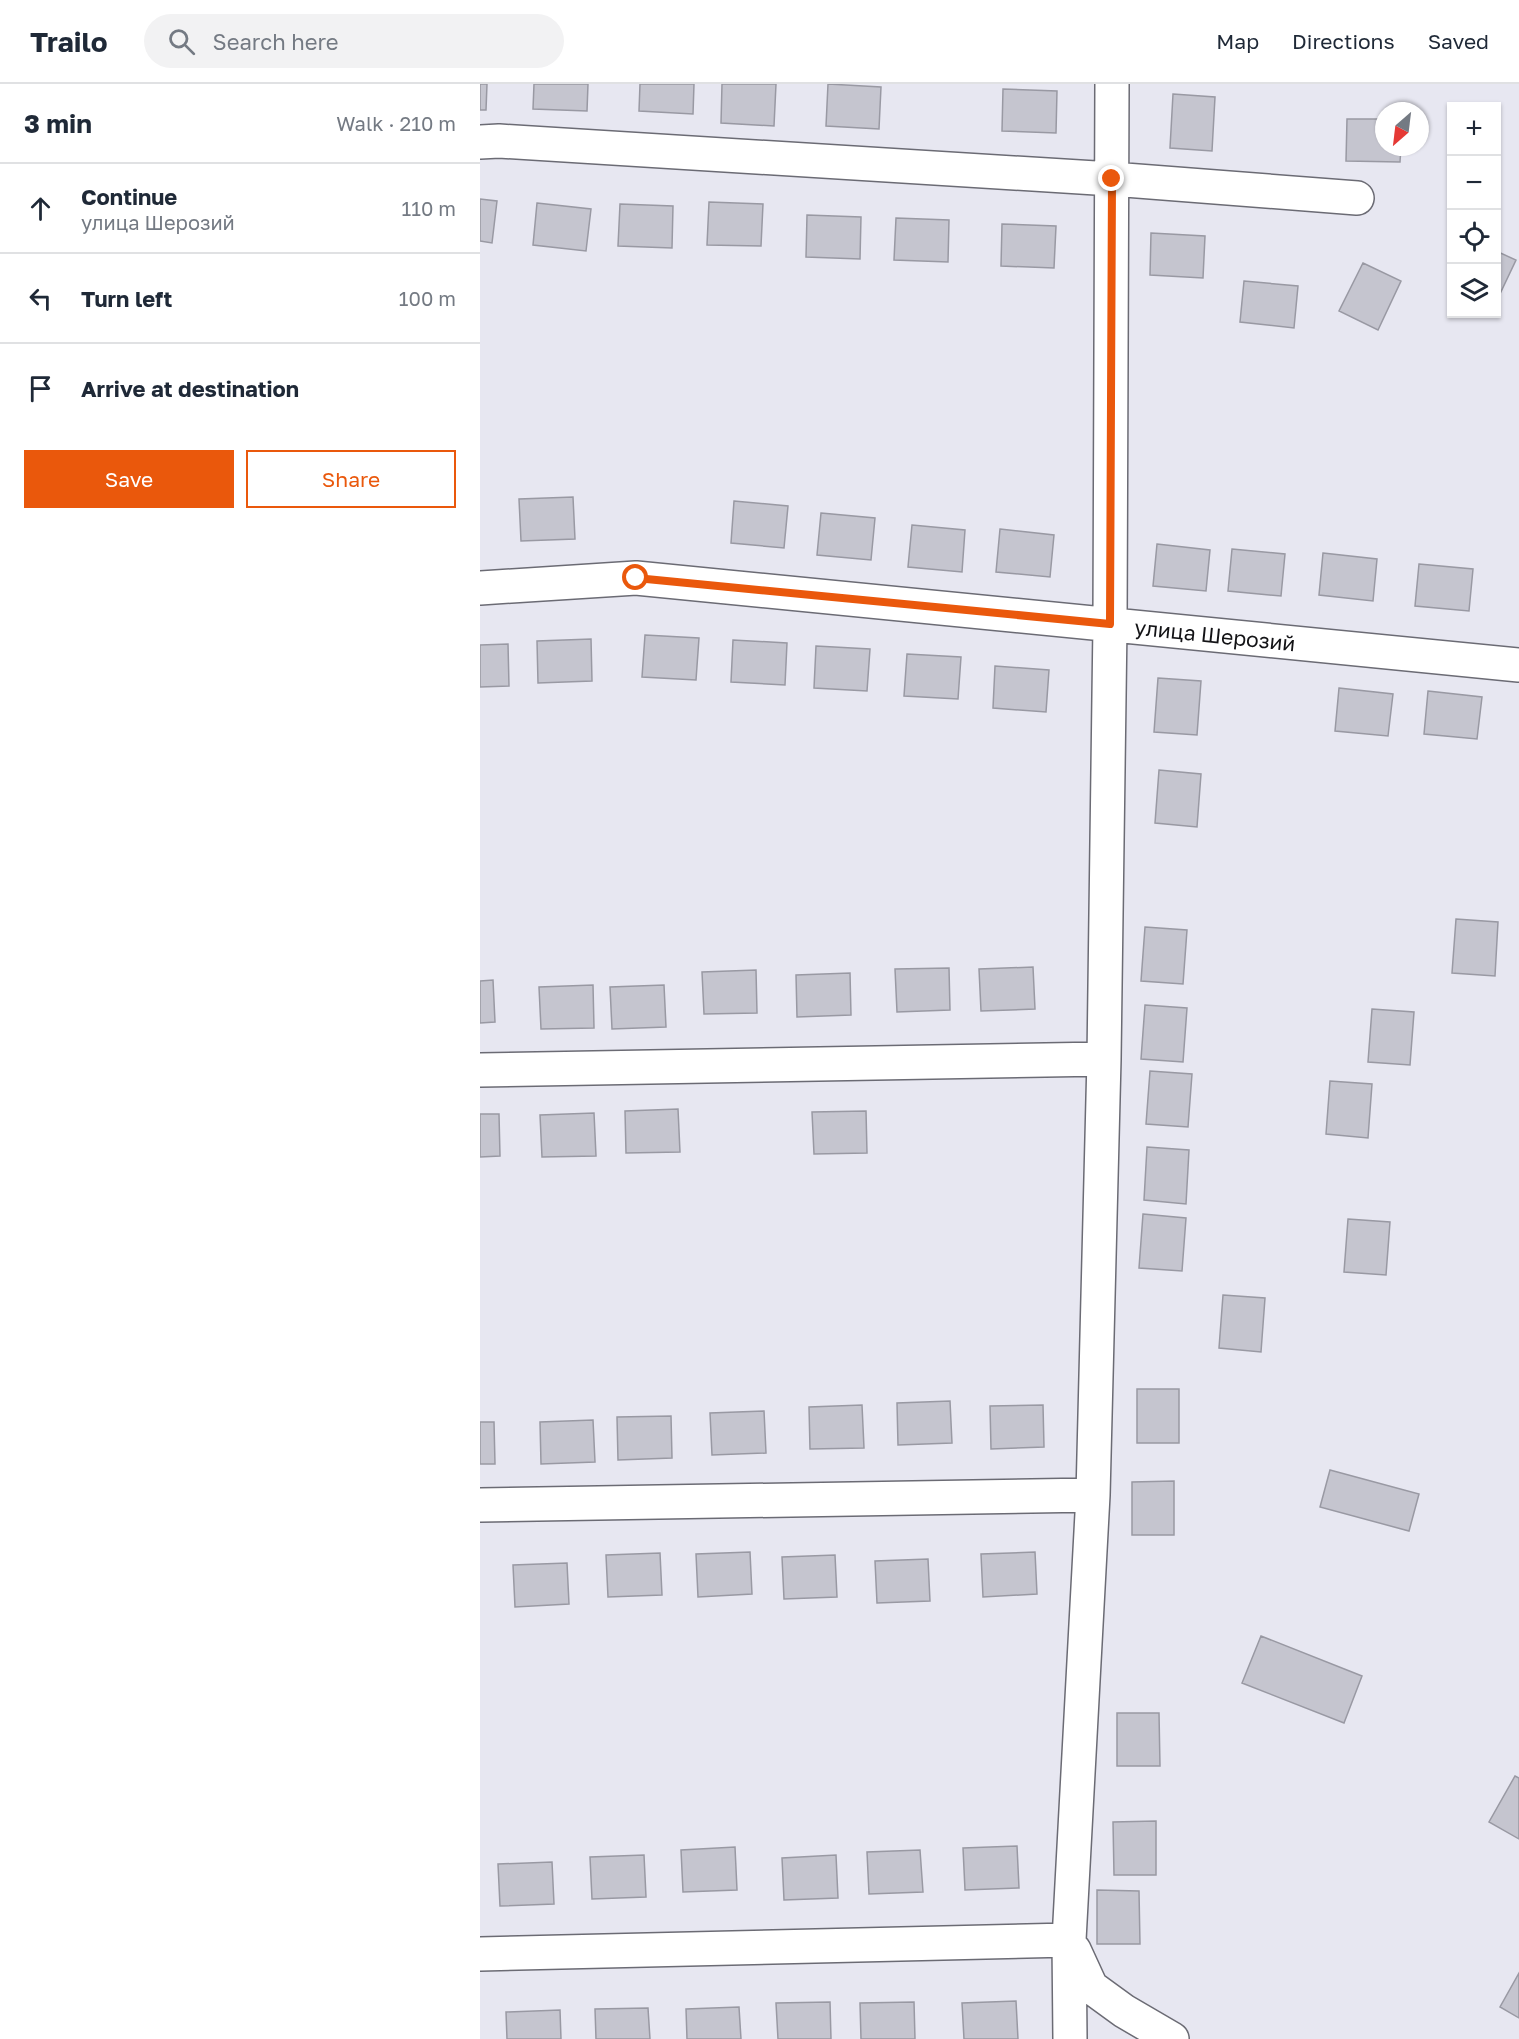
<!DOCTYPE html>
<meta charset="utf-8">
<style>
body{margin:0;font-family:"Golos Text",sans-serif;background:#f2f2f3;color:#1f2937}
.controls{position:absolute;right:18px;top:18px;display:grid;overflow:hidden;border-radius:0px;box-shadow:0 2px 4px #0004}
.controls button{width:54px;height:54px;display:grid;place-items:center;padding:0;border:0;border-bottom:2px solid #e0e1e3;background:#fff;color:#1f2937;font:30px sans-serif}
.compass{position:absolute;left:895px;top:18px;width:54px;height:54px;border-radius:50%;background:#fff;box-shadow:0 2px 4px #0004;rotate:208deg}
.stop{position:absolute;width:18px;height:18px;margin:-14px;border:4px solid #ea580c;border-radius:50%;background:#fff}
.stop.end{background:#ea580c;border-color:#fff;box-shadow:0 2px 6px #0008}
.list{margin:0;padding:0;list-style:none}
h2{display:flex;justify-content:space-between;align-items:center;height:78px;margin:0;padding:0 24px;font-size:26px}
h2 small{font-size:20px;font-weight:400;color:#747a83}
.list li{display:grid;grid-template-columns:39px 1fr auto;gap:18px;align-items:center;box-sizing:border-box;height:90px;padding:0 24px;border-top:2px solid #e0e1e3}
.list b{display:block;font-size:22px;white-space:nowrap}
.list p{margin:0;font-size:20px;white-space:nowrap;color:#747a83}
.list em{font-size:20px;font-style:normal;color:#747a83}
.actions{display:flex;gap:12px;padding:18px 24px}
.actions a{flex:1;padding:14px 0;border:2px solid #ea580c;border-radius:0px;text-align:center;font-size:21px;color:#ea580c}
.actions .main{background:#ea580c;color:#fff}
.icon{flex:none;width:33px;height:33px;fill:none;stroke:currentColor;stroke-width:2;stroke-linecap:round;stroke-linejoin:round}
.map{position:relative;flex:none;width:1039px;height:1955px;overflow:hidden}
header{display:flex;align-items:center;gap:36px;box-sizing:border-box;height:84px;padding:0 30px;background:#fff;border-bottom:2px solid #e0e1e3}
header strong{font-size:28px}
nav{display:flex;gap:33px;margin-inline-start:auto;font-size:21px}
.search{width:420px;height:54px;background:#f2f2f3;display:flex;align-items:center;gap:15px;box-sizing:border-box;padding:0 21px;border-radius:33px;color:#747a83;font-size:22px}
main{display:flex}
aside{flex:1;background:#fff}
.map>svg:first-child{display:block}
.building{fill:#c5c5cf;stroke:#9999a3;stroke-width:1.5}
.lines{fill:none;stroke-linecap:round;stroke-linejoin:round}
.street-casing{stroke:#6b6b74;stroke-width:36}
.street{stroke:#fff;stroke-width:33}
.route{stroke:#ea580c;stroke-width:8}
.labels{text-anchor:middle;dominant-baseline:central;stroke-width:4.5;stroke-linejoin:round;paint-order:stroke}
.street-label{font-size:21px;fill:#131316;stroke:#fff}
</style>
<header>
<strong>Trailo</strong>
<div class="search"><svg class="icon" aria-label="search" viewBox="0 0 24 24"><circle cx="10" cy="10" r="6"/><path d="M15 15l6 6"/></svg>Search here</div>
<nav><a>Map</a><a>Directions</a><a>Saved</a></nav>
</header>
<main>
<aside>
<h2>3 min<small>Walk · 210 m</small></h2>
<ul class="list">
<li><svg class="icon" aria-label="ahead" viewBox="0 0 24 24"><path d="M12 20V5M6 11l6-6 6 6"/></svg><div><b>Continue</b><p>улица Шерозий</p></div><em>110 m</em></li>
<li><svg class="icon" aria-label="left" viewBox="0 0 24 24"><path d="M17 20v-9H6M10 6l-5 5 5 5"/></svg><div><b>Turn left</b></div><em>100 m</em></li>
<li><svg class="icon" aria-label="arrive" viewBox="0 0 24 24"><path d="M6 21V4h12l-3 4 3 4H6"/></svg><div><b>Arrive at destination</b></div></li>
</ul>
<div class="actions"><a class="main">Save</a><a>Share</a></div>
</aside>
<div class="map">
<svg width="1039" height="1955" viewBox="0 0 1039 1955">
<rect width="100%" height="100%" fill="#e7e7f1"/>
<path class="building" d="M0,0H7L6,26H0Z
M54,0H108L107,27L53,25Z
M160,0H214L213,30L159,27Z
M242,0H296L294,42L241,39Z
M348,0L401,3L399,45L346,42Z
M523,5L577,7L576,49L522,47Z
M693,10L735,13L732,67L690,64Z
M867,35H904V63H921L920,78L866,77Z
M0,115L17,117L12,159L0,157Z
M229,118L283,120L281,162L227,161Z
M57,119L111,125L106,167L53,161Z
M140,120L193,122L192,164L138,162Z
M327,131L381,133L380,175L326,173Z
M416,134L469,136L468,178L414,176Z
M522,140L576,142L574,184L521,182Z
M671,149L725,152L723,194L670,191Z
M1016,167L1036,176L1018,214L1016,213Z
M883,179L921,197L898,246L859,227Z
M764,197L818,202L814,244L760,238Z
M93,413L95,455L41,457L39,415Z
M254,417L308,422L304,464L251,459Z
M341,429L395,434L391,476L337,471Z
M432,441L485,446L482,488L428,483Z
M520,445L574,451L570,493L516,488Z
M677,460L730,466L726,507L673,502Z
M752,465L805,470L801,512L748,507Z
M843,469L897,475L893,517L839,511Z
M939,480L993,485L989,527L935,522Z
M165,551L219,554L216,596L162,593Z
M111,555L112,597L58,599L57,557Z
M253,556L307,559L305,601L251,598Z
M28,560L29,602L0,603V561Z
M336,562L390,565L387,607L334,604Z
M427,570L481,573L478,615L424,612Z
M515,582L569,586L566,628L513,624Z
M678,594L721,597L717,651L674,648Z
M859,604L913,610L908,652L855,647Z
M948,607L1002,613L997,655L944,650Z
M679,686L721,690L717,743L675,739Z
M976,835L1018,838L1015,892L972,889Z
M665,843L707,846L703,900L661,897Z
M553,883L555,925L501,927L499,885Z
M469,884L470,926L417,928L415,885Z
M276,886L277,929L224,930L222,888Z
M370,889L371,931L317,933L316,891Z
M13,896L15,938L0,939V897Z
M113,901L114,944L61,945L59,903Z
M184,901L186,943L132,945L130,903Z
M665,921L707,924L703,978L661,975Z
M892,925L934,928L930,981L888,978Z
M670,987L712,990L708,1043L666,1040Z
M850,997L892,1000L888,1054L846,1050Z
M198,1025L200,1068L146,1069L145,1027Z
M386,1027L387,1069L334,1070L332,1028Z
M114,1029L116,1072L62,1073L60,1031Z
M0,1030H19L20,1072L0,1073Z
M667,1063L709,1066L706,1120L664,1116Z
M663,1130L706,1134L702,1187L659,1184Z
M868,1135L910,1138L906,1191L864,1188Z
M743,1211L785,1214L781,1268L739,1264Z
M657,1305H699V1359H657Z
M470,1317L472,1359L418,1361L417,1319Z
M382,1321L384,1364L330,1365L329,1323Z
M563,1321L564,1363L511,1365L510,1322Z
M284,1327L286,1369L232,1371L230,1329Z
M191,1332L192,1374L138,1376L137,1333Z
M113,1336L115,1378L61,1380L60,1338Z
M0,1338H14L15,1380H0Z
M850,1386L939,1410L929,1447L840,1423Z
M694,1397V1451H652V1398Z
M270,1468L272,1510L218,1513L216,1470Z
M555,1468L557,1510L503,1513L501,1470Z
M180,1469L182,1511L128,1513L126,1471Z
M355,1471L357,1513L304,1515L302,1473Z
M448,1475L450,1517L397,1519L395,1477Z
M87,1479L89,1520L35,1523L33,1481Z
M781,1552L882,1592L864,1639L762,1599Z
M637,1629H679L680,1682H637Z
M1035,1692L1039,1694V1755L1009,1738Z
M676,1737V1791H634L633,1738Z
M537,1762L539,1804L485,1806L483,1764Z
M255,1763L257,1806L203,1808L201,1766Z
M440,1766L443,1808L389,1810L387,1768Z
M164,1771L166,1813L112,1815L110,1773Z
M356,1771L358,1814L304,1816L302,1774Z
M72,1778L74,1820L20,1822L18,1780Z
M617,1806L659,1807L660,1860H617Z
M1039,1889V1934L1020,1923Z
M536,1917L538,1955H484L482,1919Z
M350,1918L351,1955H298L296,1919Z
M434,1918L435,1955H381L380,1919Z
M259,1923L261,1955H207L206,1925Z
M168,1924L170,1955H116L115,1925Z
M80,1926L81,1955H27L26,1928Z"/>
<g class="lines">
<g class="street-casing">
<path id="street" d="M0,58L19,57L632,95L877,114
M0,504L156,494L1039,581
M0,986L624,975
M0,1421L613,1411
M594,1866L611,1903L644,1927L692,1955
M0,1870L589,1856
M590,1955L589,1856L613,1411L624,975L630,540L632,0"/>
</g>
<use href="#street" class="street"/>
</g>
<g class="lines">
<path class="route" d="M156,494L630,540L632,95"/>
</g>
<g class="labels">
<g class="street-label">
<text transform="translate(735 551) rotate(6)">улица Шерозий</text>
</g>
</g>
</svg>
<div class="controls">
<button>+</button>
<button>−</button>
<button><svg class="icon" aria-label="locate" viewBox="0 0 24 24"><circle cx="12" cy="12" r="6"/><path d="M12 2v4M12 18v4M2 12h4M18 12h4"/></svg></button>
<button><svg class="icon" aria-label="layers" viewBox="0 0 24 24"><path d="M12 4l9 5-9 5-9-5zM3 14l9 5 9-5"/></svg></button>
</div>
<svg class="compass" viewBox="-18 -18 36 36"><path d="M0-13l5 13h-10z" fill="#e53935"/><path d="M0 13l5-13h-10z" fill="#747a83"/></svg>
<div class="stop" style="left:156px;top:494px"></div>
<div class="stop end" style="left:632px;top:95px"></div>
</div>
</main>
